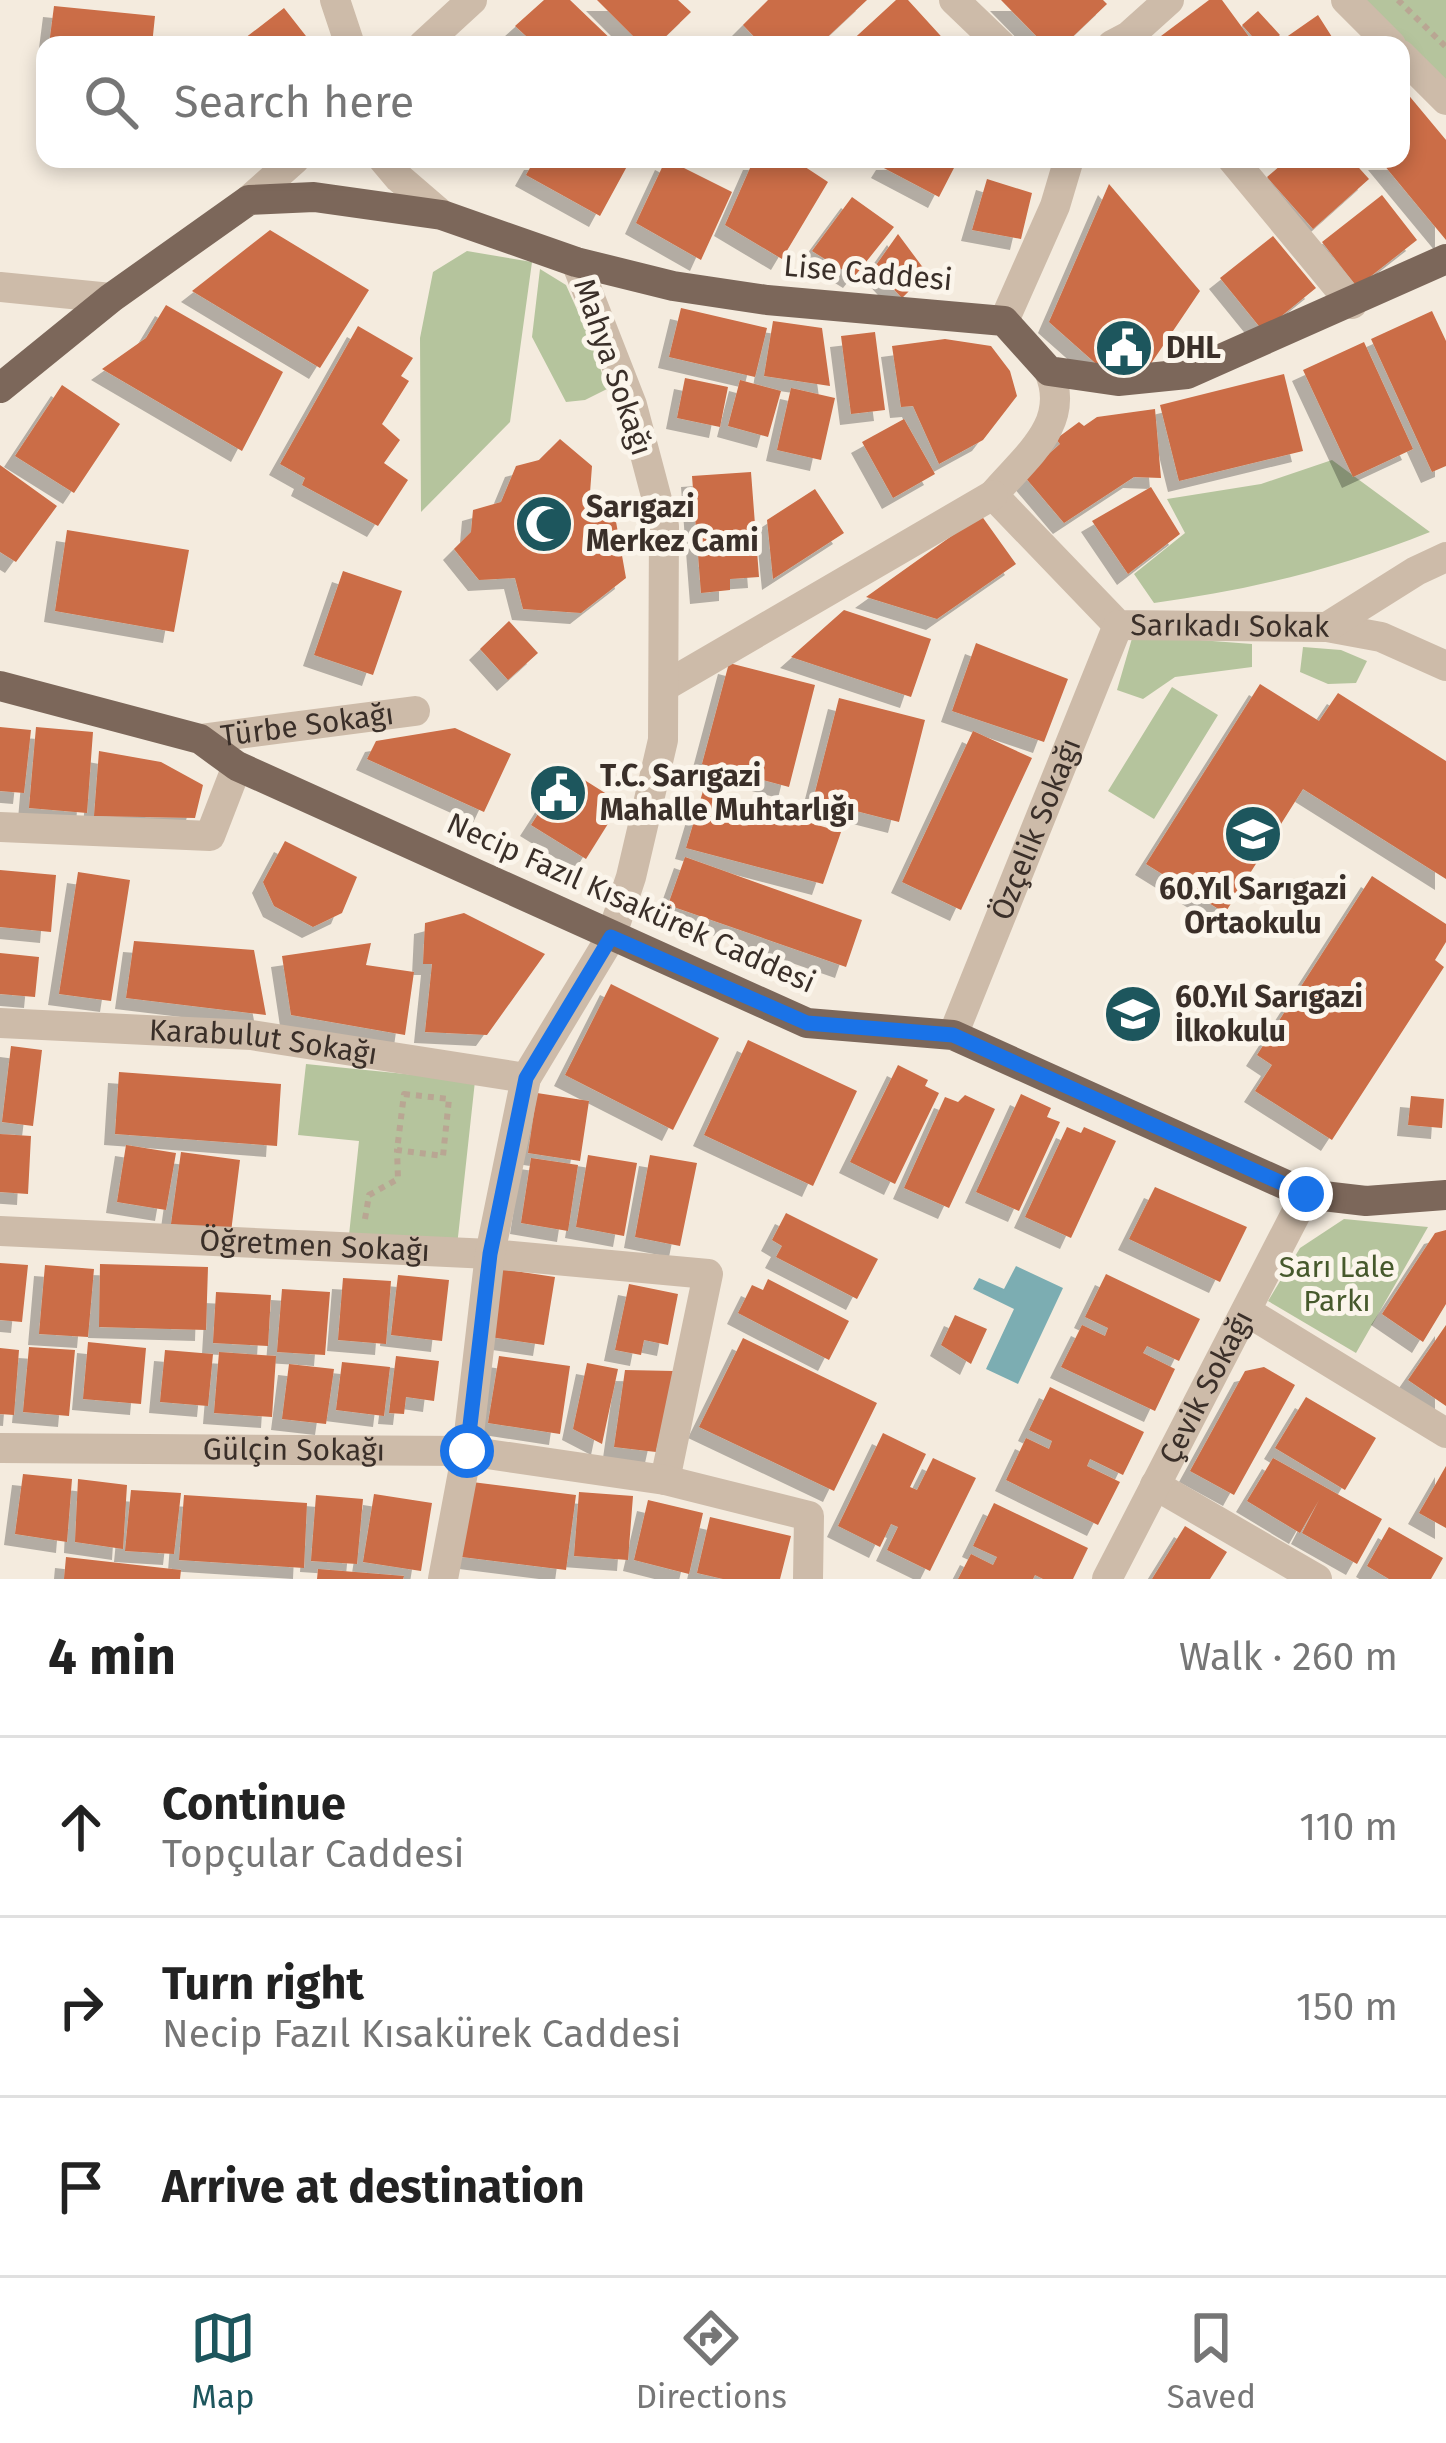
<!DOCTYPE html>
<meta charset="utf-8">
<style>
body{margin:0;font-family:"Fira Sans",sans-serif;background:#f6f6f6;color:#222}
.stop{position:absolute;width:36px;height:36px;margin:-27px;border:9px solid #1a73e8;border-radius:50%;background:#fff}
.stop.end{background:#1a73e8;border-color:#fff;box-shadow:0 3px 12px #0008}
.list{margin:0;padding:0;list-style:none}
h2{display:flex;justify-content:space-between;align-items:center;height:156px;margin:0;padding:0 48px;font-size:51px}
h2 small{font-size:39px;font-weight:400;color:#767676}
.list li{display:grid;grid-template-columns:78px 1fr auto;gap:36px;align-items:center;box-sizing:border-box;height:180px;padding:0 48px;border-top:3px solid #e0e0e0}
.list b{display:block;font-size:45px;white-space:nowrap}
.list p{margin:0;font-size:39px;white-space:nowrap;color:#767676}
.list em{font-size:39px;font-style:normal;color:#767676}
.icon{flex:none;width:66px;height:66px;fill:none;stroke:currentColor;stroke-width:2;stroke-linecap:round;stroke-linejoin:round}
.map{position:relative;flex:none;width:1446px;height:1579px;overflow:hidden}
.search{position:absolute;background:#fff;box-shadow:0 6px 18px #0003;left:36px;right:36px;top:36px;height:132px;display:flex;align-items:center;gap:30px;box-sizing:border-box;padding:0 42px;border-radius:24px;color:#767676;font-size:45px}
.sheet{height:696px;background:#fff}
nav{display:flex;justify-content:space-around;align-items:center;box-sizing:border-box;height:168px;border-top:3px solid #e0e0e0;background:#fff;font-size:33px;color:#767676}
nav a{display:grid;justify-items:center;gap:6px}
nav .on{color:#1d565d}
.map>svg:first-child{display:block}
.green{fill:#b5c49d}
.water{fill:#7cadb2}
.building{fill:#cb6d46;filter:url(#shadow)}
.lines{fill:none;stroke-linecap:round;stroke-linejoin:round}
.path{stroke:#b9a693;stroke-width:6;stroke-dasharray:6 6;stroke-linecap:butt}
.minor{stroke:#cdbba9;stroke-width:30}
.major{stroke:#7c675a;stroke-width:30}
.route{stroke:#1a73e8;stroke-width:15}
.labels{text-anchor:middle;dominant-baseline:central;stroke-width:10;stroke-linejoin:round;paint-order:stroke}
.street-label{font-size:30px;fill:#3a2f29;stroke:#fbf5eb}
.poi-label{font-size:30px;font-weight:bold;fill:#3a2f29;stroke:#fbf5eb;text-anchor:start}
.park-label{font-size:30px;fill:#46592c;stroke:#fbf5eb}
</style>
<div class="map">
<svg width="1446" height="1579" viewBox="0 0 1446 1579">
<defs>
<filter id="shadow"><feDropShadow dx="-11" dy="11" stdDeviation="0" flood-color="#0004"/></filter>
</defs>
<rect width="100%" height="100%" fill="#f4ebde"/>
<path class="green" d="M1359,0H1446V85Z
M467,251L532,262L510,422L421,512L420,338L433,272Z
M540,269L566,285L592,343L607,389L585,400L566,402L532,337Z
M1332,460L1430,532C1340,568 1250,590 1154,603L1134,574L1185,533L1167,499L1261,484Z
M1133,635L1252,644V667L1175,677L1143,699L1117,690Z
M1303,647L1341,650L1367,661L1356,683L1328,684L1300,672Z
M1172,687L1218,715L1154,819L1108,791Z
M306,1064L475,1081L457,1246L349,1235L359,1141L298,1135Z
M1344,1219L1428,1227L1356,1353L1268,1301L1300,1248Z"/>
<path class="water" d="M1016,1266L1063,1288L1018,1384L986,1369L1014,1309L973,1289L979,1278L1004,1289Z"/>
<path class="building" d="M544,0H570L617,45H536L515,26Z
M597,0H678L691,12L657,45H642Z
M768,0H867L819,45H762L743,25Z
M896,0H908L949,45H847Z
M1001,0H1103L1107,4L1064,45H1045Z
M1209,0H1222L1255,45H1149Z
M54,6L155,16L152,45H49Z
M284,8L313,45H236Z
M1258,11L1280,35L1269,45H1260L1242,25Z
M1318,15L1332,37L1320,45H1275Z
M1401,86L1446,140V240L1379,159H1401Z
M535,159H631L600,216L526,175Z
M666,159L732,192L701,260L636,223Z
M754,159H793L828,182L782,259L725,225Z
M887,159H942L955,166L939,197L882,167Z
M1288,159H1351L1369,179L1313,229L1267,177Z
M987,179L1032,193L1021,239L972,230Z
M1109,184L1200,291L1148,368L1102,369L1049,322Z
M1382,195L1417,240L1357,287L1322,242Z
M852,197L894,227L854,277L812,251Z
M270,230L369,290L320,368L192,291Z
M898,234L927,273L902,298L874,268Z
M1273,236L1316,288L1263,331L1220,278Z
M166,305L283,372L242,451L102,369L146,338Z
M681,308L767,328L755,377L669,357Z
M1432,311L1446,341V466L1432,472L1371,339Z
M773,321L822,328L830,386L764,376Z
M358,326L413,358L401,376L409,381L382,424L400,440L384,463L408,480L378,526L302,485L305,478L280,464Z
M875,332L885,410L851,414L841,336Z
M945,339L991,346L1010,371L1017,396L983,440L939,464L913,406L901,407L892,346Z
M1364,342L1413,449L1353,477L1303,370Z
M1284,374L1303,451L1179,481L1160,405Z
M685,378L728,387L720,427L677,418Z
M740,380L781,391L768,437L728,426Z
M62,385L120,424L74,493L15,456Z
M791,388L835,398L821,460L777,450Z
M1155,409L1161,478L1134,477L1064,523L1024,476L1060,444L1056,439L1079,422L1084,426L1097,417Z
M904,419L935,474L893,498L862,442Z
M560,439L592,466L589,506L615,516L626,578L581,613L523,609L515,578L479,580L454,549L471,532L473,510L501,502L516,466L539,460Z
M0,465L57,506L16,562L0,552Z
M751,472L759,577L730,579V590L701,593L692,476Z
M1151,487L1180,534L1128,574L1092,521Z
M815,489L844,533L773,579L767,520Z
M981,515L1016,564L937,619L866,597Z
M67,530L189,550L174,632L55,611Z
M343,571L402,591L373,675L314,655Z
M844,610L931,639L911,697L791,657Z
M509,621L538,653L508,680L480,649Z
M976,643L1068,679L1044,742L952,711Z
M729,663L815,685L789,787L702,764Z
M1260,684L1319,721L1338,693L1446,761V879L1303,789L1225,913L1146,864Z
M839,698L925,720L899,822L813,800Z
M0,727L31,730L24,793L0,791Z
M36,727L93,732L87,813L29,808Z
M455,728L511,754L484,812L367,759L376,741Z
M973,731L1032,758L961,910L902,882Z
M99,751L161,762L203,785L195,818L94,816Z
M567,769L621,803L586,859L531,825Z
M703,791L841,832L823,884L686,848Z
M285,841L357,877L342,913L313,927L274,906L263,882Z
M685,857L862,920L846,967L668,905Z
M0,870L56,875L51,932L0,927Z
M78,872L130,880L111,1001L59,994Z
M1372,876L1446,924V942L1435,960L1444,967L1332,1140L1255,1091L1272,1065L1257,1055Z
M464,913L545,954L487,1035L425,1032L432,964H423L425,923Z
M134,941L254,950L266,1015L126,998Z
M371,943L366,965L414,972L405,1035L291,1015L282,956Z
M0,953L39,957L35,997L0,994Z
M611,984L719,1038L673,1130L565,1075Z
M748,1040L857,1091L813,1186L704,1135Z
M11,1046L42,1050L33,1126L2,1122Z
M898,1065L928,1080L925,1086L939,1093L895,1184L850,1162Z
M119,1072L281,1084L277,1146L115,1134Z
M537,1093L589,1101L580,1161L528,1153Z
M1021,1094L1051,1108L1047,1117L1060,1122L1019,1211L976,1192Z
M965,1095L995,1109L949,1208L904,1188L945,1097L958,1102Z
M1411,1096L1444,1099L1442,1128L1408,1125Z
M1067,1127L1081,1133L1084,1127L1116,1141L1071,1238L1025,1217Z
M0,1134L31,1136L28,1194L0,1192Z
M126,1145L176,1153L166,1210L117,1202Z
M181,1152L240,1160L231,1232L171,1224Z
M588,1155L637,1163L624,1236L576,1227Z
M650,1155L697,1163L680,1246L635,1237Z
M531,1158L578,1165L568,1231L521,1223Z
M1155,1187L1247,1227L1220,1282L1129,1239Z
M786,1213L878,1259L857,1299L776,1257L782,1246L772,1240Z
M1446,1230V1304L1423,1342L1382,1314L1435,1233Z
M0,1263L28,1265L22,1322L0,1320Z
M100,1264L208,1267L206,1330L99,1327Z
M45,1265L94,1269L88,1337L39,1334Z
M501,1269L555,1277L544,1345L490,1337Z
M1106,1274L1200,1319L1179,1361L1147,1346L1143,1353L1175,1369L1155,1411L1061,1367L1082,1325L1105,1336L1108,1328L1085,1317Z
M398,1275L449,1280L442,1341L391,1335Z
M343,1278L391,1281L386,1344L338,1340Z
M768,1279L849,1321L829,1360L738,1313L752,1285L763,1290Z
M629,1284L678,1294L668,1345L644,1340L641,1355L615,1350Z
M282,1289L330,1292L325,1355L277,1352Z
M216,1292L271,1295L268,1346L213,1343Z
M955,1315L987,1329L971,1364L941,1345Z
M1446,1325V1406L1408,1380Z
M743,1338L877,1403L834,1491L699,1427Z
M88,1342L146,1348L141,1404L83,1399Z
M29,1347L75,1350L69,1416L23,1412Z
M0,1348L19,1350L14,1415L0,1414Z
M165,1350L213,1354L208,1406L160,1402Z
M219,1352L276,1356L272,1417L214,1413Z
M396,1356L439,1361L434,1401L406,1397L404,1414L389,1413Z
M499,1356L570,1366L560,1434L488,1423Z
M342,1362L390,1367L384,1416L336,1410Z
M587,1363L618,1369L602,1444L573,1429Z
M289,1364L334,1369L326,1424L282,1419Z
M1264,1367L1295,1385L1234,1495L1190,1471L1245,1371Z
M625,1370L674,1371L656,1452L614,1447Z
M1050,1387L1144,1432L1123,1475L1090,1459L1087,1466L1120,1482L1098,1525L1006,1480L1026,1438L1049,1449L1052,1441L1029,1430Z
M1306,1397L1376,1438L1345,1490L1275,1448Z
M883,1433L926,1454L910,1487L917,1490L933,1458L976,1478L930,1571L887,1550L898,1527L891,1524L880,1547L838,1526Z
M1273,1458L1382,1519L1357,1564L1302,1533L1319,1500L1300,1533L1247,1501Z
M1446,1466V1528L1419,1513Z
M23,1474L72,1479L67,1542L15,1534Z
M78,1479L127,1485L123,1549L75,1542Z
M472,1482L576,1495L566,1570L462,1557Z
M131,1490L181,1493L174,1554L125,1551Z
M579,1492L633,1496L628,1560L574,1556Z
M374,1494L432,1503L421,1571L363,1562Z
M184,1495L307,1503L304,1568L179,1560Z
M316,1495L363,1499L357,1564L311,1561Z
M648,1500L703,1513L689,1574L634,1560Z
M994,1503L1088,1548L1073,1579H1043L1035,1575L1033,1579H958L971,1554L993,1565L997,1557L973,1546Z
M710,1517L791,1536L780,1579H723L697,1573Z
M1185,1526L1227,1552L1210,1579H1152Z
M1389,1527L1443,1558L1431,1579H1389L1367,1566Z
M66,1557L181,1570L180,1579H64Z
M318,1569L404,1576L403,1579H317Z"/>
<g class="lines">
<path class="path" d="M1398,0L1446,47
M404,1094L449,1099L443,1156L397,1150Z
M365,1219L369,1195L398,1179L397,1150"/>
<g class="minor">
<path d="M335,0L350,45"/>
<path d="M954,0L1001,45"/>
<path d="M1346,0L1391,45"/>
<path d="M423,45L472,0"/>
<path d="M1112,45L1129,36L1169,0"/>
<path d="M1401,55L1446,100"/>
<path d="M383,159L399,178L442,215"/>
<path d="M1232,159L1352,304"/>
<path d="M249,200L295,159"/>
<path d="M0,287L111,298"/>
<path d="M1004,321L1055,206L1069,159"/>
<path id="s1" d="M1049,371C1072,424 1025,457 993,495L1118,625L1327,627L1381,637L1446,666"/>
<path d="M1327,627L1416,571L1446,557"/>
<path d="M665,686L993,495"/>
<path id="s2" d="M200,739L415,711"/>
<path d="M0,827L210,836L237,766"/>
<path id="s3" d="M0,1023L251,1035L526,1078"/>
<path id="s4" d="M953,1035L1118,625"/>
<path id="s5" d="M0,1231L490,1254L708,1274L665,1480"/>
<path d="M1246,1311L1446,1433"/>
<path id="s6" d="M0,1448L467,1451L665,1480L809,1516L808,1579"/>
<path d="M1155,1485L1317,1579"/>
<path d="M443,1579L467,1451L490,1254L526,1078L611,937L631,877L663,740L664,526L632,405L576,262"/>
<path id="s7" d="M1107,1579L1306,1194"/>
</g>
<path class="major" d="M0,388L111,298L249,200L314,197L442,215L576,262L673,286L767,300L1004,321L1049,371L1118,381L1187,374L1446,259
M0,686L200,739L237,766L807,1023L953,1035L1306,1194L1366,1201L1446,1195"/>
</g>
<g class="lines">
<path class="route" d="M467,1451L490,1254L526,1078L611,937L807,1023L953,1035L1306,1194"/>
</g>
<defs>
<g id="civic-disc" transform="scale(3)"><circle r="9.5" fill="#1d565d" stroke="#fbf5eb"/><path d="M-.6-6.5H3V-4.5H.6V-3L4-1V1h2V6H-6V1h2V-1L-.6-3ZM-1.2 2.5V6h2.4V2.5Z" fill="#fff"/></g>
<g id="mosque-disc" transform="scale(3)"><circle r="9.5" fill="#1d565d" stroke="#fbf5eb"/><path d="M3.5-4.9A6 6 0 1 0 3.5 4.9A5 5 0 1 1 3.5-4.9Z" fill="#fff"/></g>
<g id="school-disc" transform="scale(3)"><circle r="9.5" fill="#1d565d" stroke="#fbf5eb"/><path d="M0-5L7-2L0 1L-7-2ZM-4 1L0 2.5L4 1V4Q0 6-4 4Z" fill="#fff"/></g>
</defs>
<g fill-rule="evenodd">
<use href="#civic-disc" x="1124" y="348"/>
<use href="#mosque-disc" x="544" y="524"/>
<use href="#civic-disc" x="558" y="793"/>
<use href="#school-disc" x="1253" y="834"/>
<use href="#school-disc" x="1133" y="1014"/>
</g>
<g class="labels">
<g class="street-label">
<text transform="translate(868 273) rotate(5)">Lise Caddesi</text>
<text transform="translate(613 367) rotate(71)">Mahya Sokağı</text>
<text stroke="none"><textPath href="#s1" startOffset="438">Sarıkadı Sokak</textPath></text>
<text stroke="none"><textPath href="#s2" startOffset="108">Türbe Sokağı</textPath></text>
<text stroke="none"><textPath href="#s4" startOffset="222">Özçelik Sokağı</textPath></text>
<text transform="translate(631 903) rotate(24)">Necip Fazıl Kısakürek Caddesi</text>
<text stroke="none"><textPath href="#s3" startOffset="264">Karabulut Sokağı</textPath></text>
<text stroke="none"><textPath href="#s5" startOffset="315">Öğretmen Sokağı</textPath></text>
<text stroke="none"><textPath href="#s7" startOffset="216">Çevik Sokağı</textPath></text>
<text stroke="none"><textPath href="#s6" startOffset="294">Gülçin Sokağı</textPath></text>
</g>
<g class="poi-label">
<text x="1166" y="348">DHL</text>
<text x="586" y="507">Sarıgazi<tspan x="586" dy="34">Merkez Cami</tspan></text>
<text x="600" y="776">T.C. Sarıgazi<tspan x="600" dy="34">Mahalle Muhtarlığı</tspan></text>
<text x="1253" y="889" text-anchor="middle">60.Yıl Sarıgazi<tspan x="1253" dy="34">Ortaokulu</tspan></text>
<text x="1175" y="997">60.Yıl Sarıgazi<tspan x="1175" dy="34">İlkokulu</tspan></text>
</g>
<g class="park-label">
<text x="1337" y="1267">Sarı Lale<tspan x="1337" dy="34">Parkı</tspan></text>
</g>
</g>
</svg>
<div class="stop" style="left:467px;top:1451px"></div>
<div class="stop end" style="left:1306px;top:1194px"></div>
<div class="search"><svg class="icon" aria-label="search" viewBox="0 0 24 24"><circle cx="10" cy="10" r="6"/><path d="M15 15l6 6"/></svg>Search here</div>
</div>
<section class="sheet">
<h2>4 min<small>Walk · 260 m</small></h2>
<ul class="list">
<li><svg class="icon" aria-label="ahead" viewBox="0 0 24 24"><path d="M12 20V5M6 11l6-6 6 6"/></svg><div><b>Continue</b><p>Topçular Caddesi</p></div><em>110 m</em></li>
<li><svg class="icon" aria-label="right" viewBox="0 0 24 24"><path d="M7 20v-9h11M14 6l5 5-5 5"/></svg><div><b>Turn right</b><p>Necip Fazıl Kısakürek Caddesi</p></div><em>150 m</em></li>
<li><svg class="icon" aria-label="arrive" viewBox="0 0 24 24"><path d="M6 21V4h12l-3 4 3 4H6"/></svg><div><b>Arrive at destination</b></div></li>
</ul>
</section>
<nav>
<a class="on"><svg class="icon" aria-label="map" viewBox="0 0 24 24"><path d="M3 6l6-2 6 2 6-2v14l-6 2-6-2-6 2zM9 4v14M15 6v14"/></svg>Map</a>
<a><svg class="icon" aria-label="directions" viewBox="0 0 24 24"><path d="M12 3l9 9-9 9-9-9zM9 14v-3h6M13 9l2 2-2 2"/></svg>Directions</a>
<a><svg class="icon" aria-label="saved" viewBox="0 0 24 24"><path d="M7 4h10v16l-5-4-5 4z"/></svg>Saved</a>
</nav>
